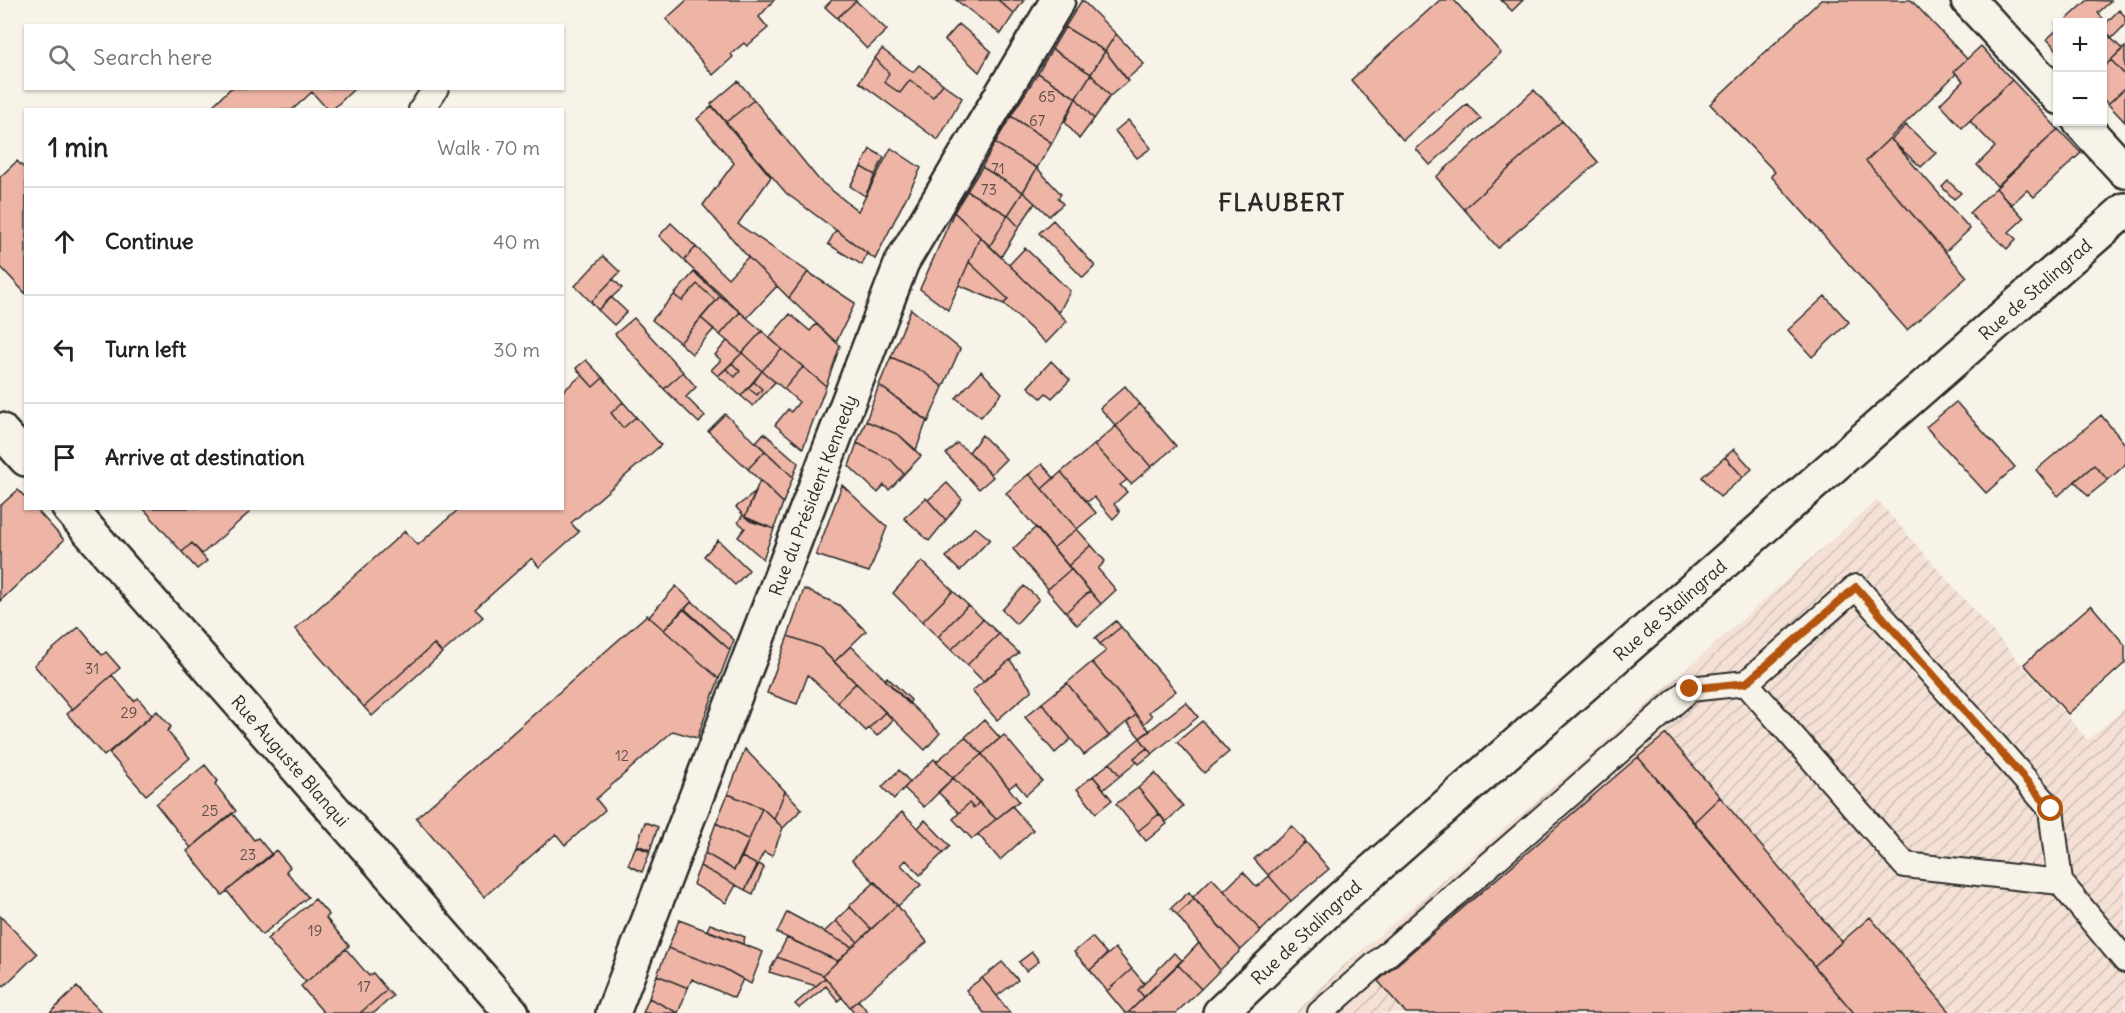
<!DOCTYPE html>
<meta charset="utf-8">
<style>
body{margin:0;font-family:Delius,sans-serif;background:#f2f2f2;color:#202124}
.controls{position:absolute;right:18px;top:18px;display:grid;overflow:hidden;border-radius:0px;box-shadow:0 2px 4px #0004}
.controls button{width:54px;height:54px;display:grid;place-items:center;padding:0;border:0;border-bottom:2px solid #e0e0e0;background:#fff;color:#202124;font:30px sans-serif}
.stop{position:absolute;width:18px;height:18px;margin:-14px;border:4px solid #b45309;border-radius:50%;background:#fff}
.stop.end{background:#b45309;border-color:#fff;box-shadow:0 2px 6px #0008}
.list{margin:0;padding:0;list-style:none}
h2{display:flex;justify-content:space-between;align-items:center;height:78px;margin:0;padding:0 24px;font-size:26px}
h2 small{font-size:20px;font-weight:400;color:#757577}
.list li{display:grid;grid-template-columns:39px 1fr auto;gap:18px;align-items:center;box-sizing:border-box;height:108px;padding:0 24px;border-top:2px solid #e0e0e0}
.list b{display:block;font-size:22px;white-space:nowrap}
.list em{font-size:20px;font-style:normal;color:#757577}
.icon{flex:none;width:33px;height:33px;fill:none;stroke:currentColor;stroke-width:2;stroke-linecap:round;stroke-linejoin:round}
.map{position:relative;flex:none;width:2125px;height:1013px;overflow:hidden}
.search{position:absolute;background:#fff;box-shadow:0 2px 4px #0004;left:24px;top:24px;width:540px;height:66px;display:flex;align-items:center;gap:15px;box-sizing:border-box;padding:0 21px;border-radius:0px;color:#757577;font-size:22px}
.panel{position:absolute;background:#fff;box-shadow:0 2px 4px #0004;left:24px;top:108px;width:540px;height:402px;border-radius:0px}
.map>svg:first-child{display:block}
.industrial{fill:url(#industrial-furrows)}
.building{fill:#eeb5a6;stroke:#2b2b2b;stroke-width:1.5}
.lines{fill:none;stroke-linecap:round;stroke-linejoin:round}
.service-casing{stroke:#2b2b2b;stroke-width:28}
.minor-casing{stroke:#2b2b2b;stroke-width:38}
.tertiary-casing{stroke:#2b2b2b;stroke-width:38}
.service{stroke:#f7f3e8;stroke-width:24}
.minor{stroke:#f7f3e8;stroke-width:33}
.tertiary{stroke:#f7f3e8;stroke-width:33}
.route{stroke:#b45309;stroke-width:8}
.labels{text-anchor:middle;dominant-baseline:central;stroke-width:4.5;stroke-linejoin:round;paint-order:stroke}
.number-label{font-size:15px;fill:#5c4e4a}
.street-label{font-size:18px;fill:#2b2b2b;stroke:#f7f3e8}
.district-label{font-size:24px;font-weight:bold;letter-spacing:1.5px;fill:#2b2b2b;stroke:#f7f3e8}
</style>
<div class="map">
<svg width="2125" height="1013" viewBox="0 0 2125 1013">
<defs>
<pattern id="industrial-furrows" width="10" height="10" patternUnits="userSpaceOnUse" patternTransform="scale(1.5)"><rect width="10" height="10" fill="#f4e0d4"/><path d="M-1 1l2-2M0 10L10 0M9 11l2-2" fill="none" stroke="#d1c0b6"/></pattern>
</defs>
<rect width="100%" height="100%" fill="#f7f3e8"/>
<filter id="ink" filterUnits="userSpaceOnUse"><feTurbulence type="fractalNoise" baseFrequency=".0167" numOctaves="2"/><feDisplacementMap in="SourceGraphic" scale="12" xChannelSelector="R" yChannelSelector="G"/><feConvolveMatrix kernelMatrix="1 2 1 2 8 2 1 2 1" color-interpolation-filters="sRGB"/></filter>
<g filter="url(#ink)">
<path class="industrial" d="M1877,500L2088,740L2125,708V1013H1296L1343,966L1566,776Z"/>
<path class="building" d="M687,0H774L759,17L768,28L747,46L744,43L731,54L733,57L713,75L666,19Z
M832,0H855L856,1L837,18L825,7Z
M956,0H998L1014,14L1001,34Z
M998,0H1024L1014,14Z
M1082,0L1116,34L1105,51L1065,27Z
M1440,0H1454L1501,53L1403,140L1351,80Z
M1501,0H1523L1512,11Z
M1821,0H1911L1967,59L1954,71L1956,74L1866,161L1967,277L1907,330L1771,176L1775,172L1710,104Z
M2088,0L2111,1L2098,13L2107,23L2102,27V22H2064Z
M856,1L887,30L867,49L837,18Z
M2119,10L2125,16V25L2112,38L2102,27Z
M959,24L991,51L979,72L945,40Z
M1065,27L1105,51L1091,74L1052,49Z
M2058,29V51L2047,39Z
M2102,29L2122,49L2102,69Z
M1116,34L1144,64L1127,79L1105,51Z
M1981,46L2012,80L1962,128L1940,104L1963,81L1954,71Z
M2125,47V75L2111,60Z
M882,49L913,72L919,65L943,84L933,97L910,80L900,93L884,82L889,73L875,58Z
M1052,49L1091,74L1076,98L1038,73Z
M1105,51L1128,81L1110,96L1091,74Z
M875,58L889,73L884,82L900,93L910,80L933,97L943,84L962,98L938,140L859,82Z
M2111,60L2125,75V88L2108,104L2102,98V69Z
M1038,73L1076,98L1052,143L1011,116Z
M1091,74L1110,96L1094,119L1076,98Z
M2012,80L2058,129L1997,186L1977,165L1995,147L1970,121Z
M738,81L754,100L726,122L711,104Z
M231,88H355L332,110H328L312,92L292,110H208Z
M2125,88V122L2108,104Z
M1534,90L1562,121L1464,209L1436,177Z
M1076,98L1094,119L1079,139L1065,122Z
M754,100L819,180L858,211L891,148L921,168L875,259L786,193L726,122Z
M1467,104L1481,119L1430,165L1416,149Z
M712,106L771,177L738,224L808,272L789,298L748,257L703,205L734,163L697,119Z
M1011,116L1052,143L1037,168L995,143Z
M1128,120L1151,148L1137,158L1115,131Z
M1562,121L1598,162L1498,248L1464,209Z
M1906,125L1936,153L1921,167L1891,140Z
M2058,129L2081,153L2034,197L2027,190L2011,205L1996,188Z
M1890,138L1970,229L1945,252L1866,161Z
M995,143L1037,168L1023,192L982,167Z
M870,149L884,157L875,175L861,167Z
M17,161L26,170V294L0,266V177Z
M861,167L875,175L865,196L850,186Z
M982,167L1023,192L1008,215L967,191Z
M1037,168L1061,194L1058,198L1063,204L1049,216L1023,192Z
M1948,181L1961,193L1954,199L1942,187Z
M1996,188L2024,218L2009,232L2016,239L2007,249L1969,213Z
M967,191L1008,215L990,246L954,212Z
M1023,192L1035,203L1019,227L1008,215Z
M954,212L980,237L948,310L920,289Z
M1008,215L1019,227L1001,257L990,246Z
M1053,220L1095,266L1083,278L1039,233Z
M671,223L696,247L684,260L659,236Z
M836,230L867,253L862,265L828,244Z
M980,237L1067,321L1046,343L1004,304L1008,299L969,262Z
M696,247L728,278L748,257L777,286L747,318L687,264L684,260Z
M1025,248L1070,291L1059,313L1009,265Z
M603,256L620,272L591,302L575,286Z
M969,262L1008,299L1004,304L959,285Z
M694,272L720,296L716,301L697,284L682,301L674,295Z
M808,272L855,303L836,342L789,298Z
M613,279L622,288L598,310L591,302Z
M697,284L716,301L680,343L652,320L674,295L682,301Z
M720,296L740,312L720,335L701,318Z
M1825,296L1849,322L1812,357L1788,330Z
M611,297L627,312L614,325L598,310Z
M911,309L960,349L943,387L922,371L891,357Z
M740,312L762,331L742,353L720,335Z
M790,314L810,331L816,324L840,346L826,386L769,338Z
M634,318L683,372L664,389L615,334Z
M701,318L714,329L692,354L680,343Z
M762,331L782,349L762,371L742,353Z
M727,341L742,353L718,376L711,370L721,360L715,355Z
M782,349L803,367L784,389L762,371Z
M742,353L762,371L741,396L718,376L726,369L735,377L740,371L732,363Z
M891,357L922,371L943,387L928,422L879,385Z
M586,360L603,378L593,387L576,368Z
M1051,361L1070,380L1052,398L1046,393L1041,398L1028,387Z
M732,363L740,371L735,377L726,369Z
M803,367L826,386L803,448L775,425L788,409L791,412L799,402L784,389Z
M762,371L775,382L753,406L741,396L748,388L757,395L762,389L754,382Z
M981,371L1002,393L981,417L956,398Z
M683,372L696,387L686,397L705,416L699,423L664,389Z
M582,375L593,387L603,378L623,402L611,413L623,428L636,417L661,445L571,523L579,532L539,567L532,558L475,609L483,617L442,653L434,644L364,707L295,629L405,531L418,545L460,508H562V392Z
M754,382L762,389L757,395L748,388Z
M879,385L927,420L916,450L899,435L866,421Z
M1125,386L1140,404L1116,426L1100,408Z
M623,402L636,417L623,428L611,413Z
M1956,402L2015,467L1986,493L1926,427Z
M1140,404L1176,446L1151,467L1116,426Z
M725,414L765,451L748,469L708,431Z
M2101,415L2125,444V465L2108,480L2094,465L2058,496L2036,470Z
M866,421L899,435L921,456L904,474L891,460L857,443Z
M1116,426L1151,467L1131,484L1094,445Z
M764,433L798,463L793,477L756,442Z
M982,435L1006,459L991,474L969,452Z
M857,443L891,460L904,474L889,490L884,485L878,493L849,466Z
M957,443L974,456L993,477L979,489L946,454Z
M1094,445L1127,480L1120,485L1127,492L1114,504L1120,512L1113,519L1094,497L1087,502L1061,472Z
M1734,449L1752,469L1743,477L1725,457Z
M765,451L793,477L783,503L748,469Z
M1725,457L1743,477L1720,497L1702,477Z
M1042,464L1054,478L1042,489L1029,474Z
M2094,465L2108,480L2088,496L2075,481Z
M1061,472L1096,513L1077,529L1042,489Z
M1029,474L1077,529L1053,548L1006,493Z
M760,480L783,503L774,529L745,517Z
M947,483L962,499L946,520L928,500Z
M842,485L887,527L869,572L816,555Z
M18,490L26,498V508H35L64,540L0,601V506Z
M756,492L745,517L736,507Z
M926,498L946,520L929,541L904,518Z
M143,508H246L250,512L202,554L192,543L182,552Z
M743,515L750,521L774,529L763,559L738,537L745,528L738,522Z
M975,527L990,539L960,571L946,557Z
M1036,527L1071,569L1048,589L1013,549Z
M1077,529L1091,545L1068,566L1053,548Z
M718,540L749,570L735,585L704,556Z
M192,543L207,561L197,569L182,552Z
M1091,545L1105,561L1098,569L1116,590L1101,604L1068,566Z
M922,561L953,591L922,622L893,593Z
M1071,569L1090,591L1066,612L1047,590Z
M676,586L692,601L664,630L649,617Z
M1024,586L1039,599L1016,624L1002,610Z
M804,589L839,605L866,631L834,662L819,647L788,636Z
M953,591L968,605L938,637L922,622Z
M1090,591L1101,604L1077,625L1066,612Z
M692,601L734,640L730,650L685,609Z
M968,605L983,619L951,650L938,637Z
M2091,605L2125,645V663L2068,714L2024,664Z
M683,609L730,650L719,679L664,630Z
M647,615L719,679L697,738L673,731L596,799L605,810L565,845L556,834L484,897L416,818Z
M983,619L999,634L967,665L951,650Z
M1116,621L1121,627L1100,644L1095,638Z
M79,627L102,655L106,652L120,668L72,710L34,665Z
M1121,627L1176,691L1149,712L1152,716L1144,724L1092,662L1106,651L1100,644Z
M999,634L1019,653L983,681L967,665Z
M788,636L819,647L856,683L837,702L808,675L797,704L767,693Z
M434,644L442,653L372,716L364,707Z
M851,646L940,733L925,750L834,662Z
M1010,660L1032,690L997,720L972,691Z
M1092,662L1136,715L1109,736L1067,683Z
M112,675L134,701L138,698L152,715L104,756L67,714Z
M887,677L911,700L909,704L885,680Z
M856,683L885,712L866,731L837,702Z
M1067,683L1109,736L1084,755L1042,703Z
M1186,702L1198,717L1152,754L1140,738Z
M1042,703L1071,739L1055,753L1025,717Z
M157,711L171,727L167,731L190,758L146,795L109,753Z
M885,712L893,720L877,736L869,728Z
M1136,715L1150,731L1140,738L1127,722Z
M984,720L1000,738L982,754L965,737Z
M1202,721L1229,752L1204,773L1177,742Z
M1666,734L1720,797L1694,822L1638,757Z
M1004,735L1042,781L1026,795L1016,783L1009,788L982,754Z
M965,737L982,754L953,778L936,762Z
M1140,738L1147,748L1134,758L1137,762L1120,776L1110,763Z
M1147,748L1152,754L1139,764L1134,758Z
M745,749L785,791L774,819L762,808L728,794Z
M982,754L1019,801L996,819L953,778Z
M1638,757L1854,1013H1406L1378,981Z
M934,759L953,778L924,807L904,788Z
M1110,763L1120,776L1104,789L1093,776Z
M205,765L218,781L215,784L236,811L191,848L156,804Z
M899,770L910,782L894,799L882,787Z
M1155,773L1183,806L1166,822L1138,788Z
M1093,776L1112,800L1096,813L1077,789Z
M953,778L979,802L974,808L969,803L959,813L938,792Z
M1138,788L1159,814L1138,831L1116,804Z
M785,791L802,809L783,828L774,819Z
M728,794L762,808L749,840L716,823Z
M1720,797L1842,942L1814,966L1694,822Z
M979,802L996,819L972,839L953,819L969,803L974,808Z
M1012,806L1033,830L1000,860L978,834Z
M762,808L783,828L772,856L764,852L757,865L742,857Z
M902,812L943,853L920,875L906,860L901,865L921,885L898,906L852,860Z
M232,813L254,840L258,838L272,855L222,895L187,851Z
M1159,814L1167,824L1146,841L1138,831Z
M925,820L950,846L943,853L918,828Z
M645,822L658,827L650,850L637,845Z
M716,823L749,840L734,870L705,853Z
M1292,826L1306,842L1268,875L1254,859Z
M1306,842L1329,869L1291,901L1268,875Z
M636,846L650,852L642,872L628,865Z
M276,850L290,867L286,871L308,897L262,935L227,891Z
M705,853L734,870L742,857L757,865L745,890L700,866Z
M759,864L764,867L753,894L745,890Z
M700,866L736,885L726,903L693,884Z
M1243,872L1257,887L1269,876L1291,901L1261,931L1224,891Z
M1212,878L1261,931L1241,950L1193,897Z
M875,882L897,905L871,929L849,906Z
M1189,892L1194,899L1177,915L1171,908Z
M315,899L329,915L326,918L349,946L306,982L267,939Z
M1194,899L1241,950L1220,970L1177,915Z
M897,905L927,942L850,1007L823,975Z
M850,907L871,929L858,942L836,921Z
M787,912L824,932L852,947L838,961L777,933Z
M0,916L37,954L4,986L0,982Z
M1870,917L1951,1013H1854L1814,966Z
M679,920L763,952L751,984L723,968L668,948Z
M836,921L858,942L852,947L824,932Z
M710,924L745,937L743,944L707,930Z
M1092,937L1107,954L1090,970L1074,952Z
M787,938L838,961L823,975L777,957Z
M1199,943L1220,970L1201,989L1178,965Z
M668,948L723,968L743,979L734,998L692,979L688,988L657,975Z
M1115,948L1132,969L1107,991L1090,970Z
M346,949L369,976L373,973L387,990L360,1013H324L301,986Z
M1032,952L1039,961L1026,971L1019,962Z
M1174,953L1182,960L1144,997L1138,990Z
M777,957L823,975L825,978L816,986L769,972Z
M1002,962L1018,980L997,996L982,978Z
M1178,965L1201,989L1176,1013H1128Z
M1132,969L1144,983L1138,990L1144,997L1128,1013H1125L1107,991Z
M657,975L688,988L678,1013L649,998Z
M825,978L842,997L838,1001L826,986L799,1008L795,1004Z
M982,978L997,996L1010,1013H984L966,990Z
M77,987L102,1013H50Z
M387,990L393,996L374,1013H360Z
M649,998L678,1013H643Z
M858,1000L869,1013H855L850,1007Z"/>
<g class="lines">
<g class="service-casing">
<path id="service" d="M421,110L436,88
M2060,882L1905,865L1746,683L1856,587L2051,809L2060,882L2125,960
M1320,1013L1690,689L1746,683"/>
</g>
<g class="minor-casing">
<g id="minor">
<path d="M1968,0L2058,97"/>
<path d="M2080,122L2125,171"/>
<path d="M0,430L26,459"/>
<path id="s1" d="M69,508L512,1013"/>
<path id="s2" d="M613,1013L902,262L1058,0"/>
</g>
</g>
<g class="tertiary-casing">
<g id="tertiary">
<path id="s3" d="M1220,1013L1339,900L2125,210"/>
</g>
</g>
<use href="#service" class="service"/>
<use href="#minor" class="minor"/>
<use href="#tertiary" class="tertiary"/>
</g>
</g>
<g class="lines" filter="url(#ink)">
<path class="route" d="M1690,689L1746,683L1856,587L2051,809"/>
</g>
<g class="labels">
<g class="number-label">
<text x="1047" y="96">65</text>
<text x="1037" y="120">67</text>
<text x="998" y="168">71</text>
<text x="989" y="189">73</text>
<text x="92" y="668">31</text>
<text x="129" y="712">29</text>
<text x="622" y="755">12</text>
<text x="210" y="810">25</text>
<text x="248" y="854">23</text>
<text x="315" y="930">19</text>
<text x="364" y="986">17</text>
</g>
<g class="street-label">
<text stroke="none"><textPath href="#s3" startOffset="1090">Rue de Stalingrad</textPath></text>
<text stroke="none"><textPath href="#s2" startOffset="555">Rue du Président Kennedy</textPath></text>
<text stroke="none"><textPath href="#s3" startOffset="604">Rue de Stalingrad</textPath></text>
<text stroke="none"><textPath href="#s1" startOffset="336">Rue Auguste Blanqui</textPath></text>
<text stroke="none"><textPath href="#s3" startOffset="118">Rue de Stalingrad</textPath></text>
</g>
<g class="district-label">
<text x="1282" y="202">FLAUBERT</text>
</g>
</g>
</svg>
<div class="controls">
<button>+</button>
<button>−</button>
</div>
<div class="stop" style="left:2051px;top:809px"></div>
<div class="stop end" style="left:1690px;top:689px"></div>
<div class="search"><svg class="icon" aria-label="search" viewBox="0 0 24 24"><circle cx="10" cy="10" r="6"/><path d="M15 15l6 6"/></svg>Search here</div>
<section class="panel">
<h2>1 min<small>Walk · 70 m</small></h2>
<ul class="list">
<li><svg class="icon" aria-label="ahead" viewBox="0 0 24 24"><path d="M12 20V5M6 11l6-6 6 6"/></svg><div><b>Continue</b></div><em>40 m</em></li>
<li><svg class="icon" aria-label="left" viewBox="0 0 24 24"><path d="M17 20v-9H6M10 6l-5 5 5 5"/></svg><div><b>Turn left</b></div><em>30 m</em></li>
<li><svg class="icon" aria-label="arrive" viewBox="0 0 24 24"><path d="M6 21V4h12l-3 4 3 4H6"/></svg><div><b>Arrive at destination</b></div></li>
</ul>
</section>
</div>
